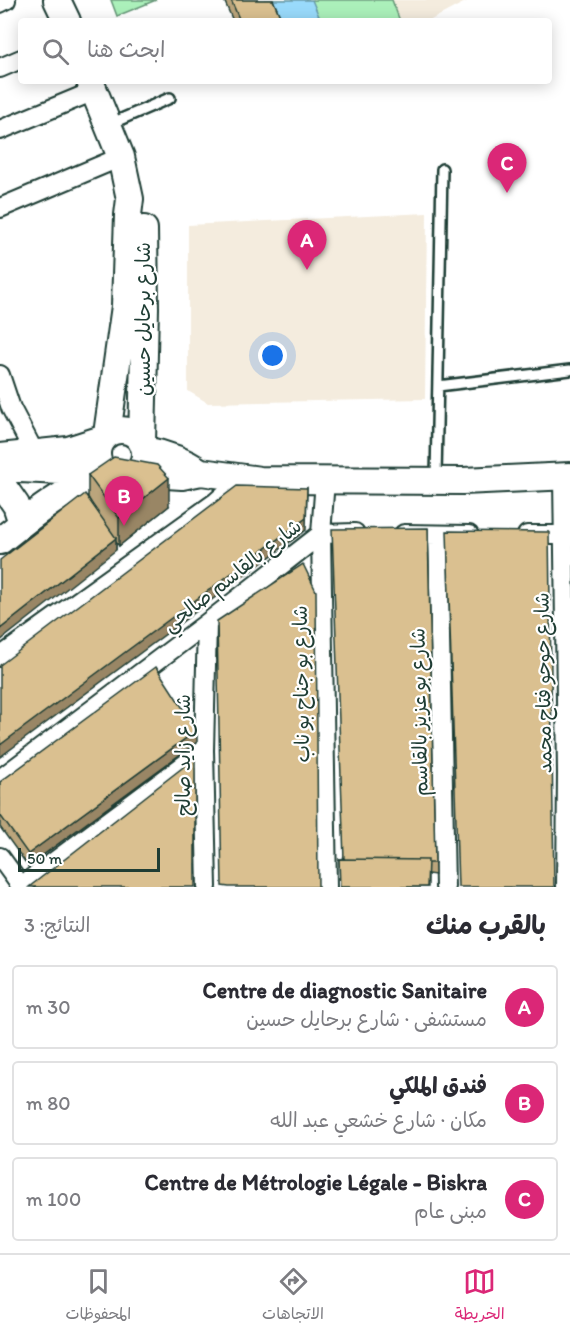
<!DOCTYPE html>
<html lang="ar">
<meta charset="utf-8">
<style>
body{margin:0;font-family:Itim,"Playpen Sans Arabic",sans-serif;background:#f7f7f7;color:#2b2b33;direction:rtl}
.scale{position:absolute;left:18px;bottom:15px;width:142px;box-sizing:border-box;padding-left:6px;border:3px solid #1f3d34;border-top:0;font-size:16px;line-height:21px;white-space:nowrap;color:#1f3d34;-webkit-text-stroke:4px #fff;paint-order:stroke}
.you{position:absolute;left:273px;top:356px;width:21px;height:21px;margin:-15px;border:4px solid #fff;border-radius:50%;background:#1a73e8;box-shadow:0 0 0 9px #1a73e833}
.badge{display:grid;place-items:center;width:39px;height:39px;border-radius:50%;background:#db2777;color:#fff;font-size:20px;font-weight:700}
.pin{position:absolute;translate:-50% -50px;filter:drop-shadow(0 2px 3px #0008)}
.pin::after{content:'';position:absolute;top:32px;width:21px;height:18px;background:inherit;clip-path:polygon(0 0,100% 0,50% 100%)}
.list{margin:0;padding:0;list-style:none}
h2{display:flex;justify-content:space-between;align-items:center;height:78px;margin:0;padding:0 24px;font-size:26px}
h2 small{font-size:20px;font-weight:400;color:#7c7c81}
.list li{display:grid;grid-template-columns:39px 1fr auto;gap:18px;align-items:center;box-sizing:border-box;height:84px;margin:0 12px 12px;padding:0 12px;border:2px solid #e1e1e2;border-radius:6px}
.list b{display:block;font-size:22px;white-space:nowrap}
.list p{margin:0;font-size:20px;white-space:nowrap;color:#7c7c81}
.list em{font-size:20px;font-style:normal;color:#7c7c81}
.icon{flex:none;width:33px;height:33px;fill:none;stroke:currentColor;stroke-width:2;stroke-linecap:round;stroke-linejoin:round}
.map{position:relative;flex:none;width:570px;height:887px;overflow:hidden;direction:ltr}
.search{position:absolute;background:#fff;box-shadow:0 3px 15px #0003;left:18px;right:18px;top:18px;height:66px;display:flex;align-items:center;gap:15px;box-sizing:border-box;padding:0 21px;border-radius:6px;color:#7c7c81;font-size:22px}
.sheet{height:366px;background:#fff}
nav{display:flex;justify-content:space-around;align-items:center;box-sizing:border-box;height:84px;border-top:2px solid #e1e1e2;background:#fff;font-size:16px;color:#7c7c81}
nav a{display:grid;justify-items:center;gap:3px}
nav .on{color:#db2777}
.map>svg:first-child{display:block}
.built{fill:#f4ecde}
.green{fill:#abf0ba;stroke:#659677;stroke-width:1.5}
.water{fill:#99dafb;stroke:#689bab;stroke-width:1.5}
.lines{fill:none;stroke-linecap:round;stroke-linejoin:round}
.lane-casing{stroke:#1f3d34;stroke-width:14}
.street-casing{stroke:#1f3d34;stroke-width:22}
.secondary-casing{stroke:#1f3d34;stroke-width:30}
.lane{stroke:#fff;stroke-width:9}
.street{stroke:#fff;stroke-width:18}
.secondary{stroke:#fff;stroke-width:26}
.wall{fill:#bba57c;stroke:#1f3d34;stroke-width:1.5}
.shaded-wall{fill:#998665;stroke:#1f3d34;stroke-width:1.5}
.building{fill:#dac090;stroke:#1f3d34;stroke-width:1.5}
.labels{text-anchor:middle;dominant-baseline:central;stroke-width:4.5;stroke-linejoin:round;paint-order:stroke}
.street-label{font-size:20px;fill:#1f3d34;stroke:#fff}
</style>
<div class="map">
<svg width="570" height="887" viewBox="0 0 570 887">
<rect width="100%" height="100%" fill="#fff"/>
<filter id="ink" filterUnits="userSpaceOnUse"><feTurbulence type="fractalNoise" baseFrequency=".0167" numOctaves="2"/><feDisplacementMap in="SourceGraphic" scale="12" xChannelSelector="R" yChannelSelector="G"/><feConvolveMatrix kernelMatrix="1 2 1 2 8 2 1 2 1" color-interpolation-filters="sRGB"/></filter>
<g filter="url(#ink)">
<path class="built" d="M392,0H469L429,21H400Z
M427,213L425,399L208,403L188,391V225Z"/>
<path class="green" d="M111,0H156L117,16Z
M266,0H392L400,21H275Z"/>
<path class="water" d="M272,0H312L321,21H281Z"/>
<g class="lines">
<g class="lane-casing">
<path id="lane" d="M110,124L170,98
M438,386L570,370
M436,478L442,169"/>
</g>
<g class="street-casing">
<path id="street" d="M0,3L6,0
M0,68L21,59
M0,130L94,91
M0,208L121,157
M0,375L11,408L34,452
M563,478L567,773L566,887
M325,480L321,534L327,887
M404,534L469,535
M438,535L445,887
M527,535H570
M207,623L204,750L207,887
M0,657L216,502L243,478
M0,779L207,623L321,534L355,533
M0,857L21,886
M20,887L204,750"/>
</g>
<g class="secondary-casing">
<path id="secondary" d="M57,0L67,21
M90,81L121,157L130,199L128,215L125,306L107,434
M97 454a24 24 0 1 1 48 0a24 24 0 1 1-48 0Z
M142,443L145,308L144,229
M145,450C166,454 183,460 201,472
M0,457L68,450L102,439
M0,468L61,471L101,467
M135,473L182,476L201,472L260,480L463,481L570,476
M0,482L16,505L22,523
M0,541C32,515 67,488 106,472"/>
</g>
<use href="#lane" class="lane"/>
<use href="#street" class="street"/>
<use href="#secondary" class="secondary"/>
</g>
<path class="wall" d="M224,0H273L282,21H233Z
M88,475L169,506L119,546L116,542V550L88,497Z
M428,528L435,875L428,874V887H340L339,859H343Z
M197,742L28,866L0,827V782Z"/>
<path class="shaded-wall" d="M169,478V506L119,546V518Z
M307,488L306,530L0,757V745Z
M116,538V550L0,641V629Z
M197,730V742L28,866V854Z"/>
<path class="building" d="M231,0H273L282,21H240Z
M114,457L157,465L169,478L119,518L88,475Z
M237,486L307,488L306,518L0,745V665Z
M85,494L116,538L0,629V560Z
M428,528L435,863H428V860L344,859L332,529Z
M447,531L549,532L554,887H458Z
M303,564L316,591L318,887H229L222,886L217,621Z
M156,667L197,730L28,854L0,815V782Z
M195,758V887H29Z
M339,859L428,860L427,887H340Z"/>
</g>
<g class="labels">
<g class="street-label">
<text transform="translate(143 319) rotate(-90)">شارع برحايل حسين</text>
<text transform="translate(232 575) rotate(-38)">شارع بالقاسم صالحي</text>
<text transform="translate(543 683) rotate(-91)">شارع حوحو فتاح محمد</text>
<text transform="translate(301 684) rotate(-91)">شارع بو جناح بو ناب</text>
<text transform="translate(419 712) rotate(-91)">شارع بو عزيز بالقاسم</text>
<text transform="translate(183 755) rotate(-90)">شارع زايد صالح</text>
</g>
</g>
</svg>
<div class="scale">50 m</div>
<div class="you"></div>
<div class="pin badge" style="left:307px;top:270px">A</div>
<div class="pin badge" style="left:124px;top:526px">B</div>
<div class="pin badge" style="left:507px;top:193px">C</div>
<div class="search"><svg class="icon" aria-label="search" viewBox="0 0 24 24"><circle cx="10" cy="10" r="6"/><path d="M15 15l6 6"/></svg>ابحث هنا</div>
</div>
<section class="sheet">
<h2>بالقرب منك<small>النتائج: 3</small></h2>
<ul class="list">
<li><span class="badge">A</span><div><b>Centre de diagnostic Sanitaire</b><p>مستشفى · شارع برحايل حسين</p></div><em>30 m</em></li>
<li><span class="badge">B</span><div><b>فندق الملكي</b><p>مكان · شارع خشعي عبد الله</p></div><em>80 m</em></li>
<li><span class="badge">C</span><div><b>Centre de Métrologie Légale - Biskra</b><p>مبنى عام</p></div><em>100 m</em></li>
</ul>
</section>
<nav>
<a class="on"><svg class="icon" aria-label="map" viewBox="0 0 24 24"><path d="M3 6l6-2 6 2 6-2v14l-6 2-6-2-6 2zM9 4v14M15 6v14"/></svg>الخريطة</a>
<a><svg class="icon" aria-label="directions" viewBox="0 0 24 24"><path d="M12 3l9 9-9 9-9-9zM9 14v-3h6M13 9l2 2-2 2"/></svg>الاتجاهات</a>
<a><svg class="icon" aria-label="saved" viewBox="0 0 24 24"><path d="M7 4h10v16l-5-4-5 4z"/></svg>المحفوظات</a>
</nav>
